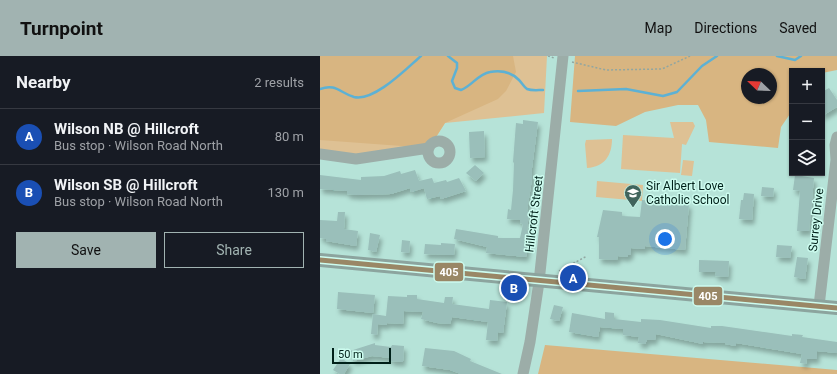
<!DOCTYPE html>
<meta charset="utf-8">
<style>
body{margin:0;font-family:Roboto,sans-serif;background:#20242c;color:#f1f3f6}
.controls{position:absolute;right:12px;top:12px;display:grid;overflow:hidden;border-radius:0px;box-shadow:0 1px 3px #0004}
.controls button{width:36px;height:36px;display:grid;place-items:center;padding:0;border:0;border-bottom:1px solid #363941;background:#171b24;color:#f1f3f6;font:20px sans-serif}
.compass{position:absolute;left:421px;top:12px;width:36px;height:36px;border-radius:50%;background:#171b24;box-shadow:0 1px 3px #0004;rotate:293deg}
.scale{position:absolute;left:12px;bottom:10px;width:59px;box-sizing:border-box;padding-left:4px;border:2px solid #002019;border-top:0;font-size:11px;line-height:14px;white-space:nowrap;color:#002019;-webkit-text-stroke:3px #cdfcef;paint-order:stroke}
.you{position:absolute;left:345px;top:183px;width:14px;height:14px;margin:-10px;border:3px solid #fff;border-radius:50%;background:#1a73e8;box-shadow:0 0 0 6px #1a73e833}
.badge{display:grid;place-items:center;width:26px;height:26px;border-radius:50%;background:#a1b3b1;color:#fff;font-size:13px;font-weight:700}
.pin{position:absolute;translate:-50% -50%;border:2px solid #fff;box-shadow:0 1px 4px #0006}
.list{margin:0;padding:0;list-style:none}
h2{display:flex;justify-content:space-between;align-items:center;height:52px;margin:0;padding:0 16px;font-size:17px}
h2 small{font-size:13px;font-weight:400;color:#9ea1a6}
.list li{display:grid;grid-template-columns:26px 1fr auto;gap:12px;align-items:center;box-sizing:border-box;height:56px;padding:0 16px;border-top:1px solid #363941}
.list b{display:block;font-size:15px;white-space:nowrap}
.list p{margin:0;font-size:13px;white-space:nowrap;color:#9ea1a6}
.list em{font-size:13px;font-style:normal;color:#9ea1a6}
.actions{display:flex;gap:8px;padding:12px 16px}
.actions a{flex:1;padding:9px 0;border:1px solid #a1b3b1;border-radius:0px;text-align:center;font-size:14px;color:#a1b3b1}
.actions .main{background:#a1b3b1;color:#111}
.icon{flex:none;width:22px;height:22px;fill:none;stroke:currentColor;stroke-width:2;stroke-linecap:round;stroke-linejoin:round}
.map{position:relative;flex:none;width:517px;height:318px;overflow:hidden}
header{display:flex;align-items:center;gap:24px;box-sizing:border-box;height:56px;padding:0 20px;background:#a1b3b1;color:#111}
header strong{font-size:19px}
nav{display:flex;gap:22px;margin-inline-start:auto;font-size:14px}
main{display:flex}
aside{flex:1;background:#171b24}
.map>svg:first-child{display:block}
.green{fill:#dec194}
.forest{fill:#d8b581;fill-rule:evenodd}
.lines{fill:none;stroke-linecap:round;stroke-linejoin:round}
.stream{stroke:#5db1d4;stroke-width:2.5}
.building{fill:#9abfba;filter:url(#shadow)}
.path{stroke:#91a6a1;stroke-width:1.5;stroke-dasharray:2 2;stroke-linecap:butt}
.minor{stroke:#9cada8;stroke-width:11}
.major{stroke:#8ca49e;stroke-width:14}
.bus-1-casing{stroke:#cdfcef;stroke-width:8}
.bus-1{stroke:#998766;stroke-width:5}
.labels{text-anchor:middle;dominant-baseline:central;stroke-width:3;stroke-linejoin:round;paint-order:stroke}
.poi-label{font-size:12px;fill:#002019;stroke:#cdfcef;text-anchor:start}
.street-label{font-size:12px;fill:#002019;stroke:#cdfcef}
.line-badge{stroke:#cdfcef;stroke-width:1.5}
.badge-label{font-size:11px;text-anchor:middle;font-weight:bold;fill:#fff}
</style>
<header>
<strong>Turnpoint</strong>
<nav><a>Map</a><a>Directions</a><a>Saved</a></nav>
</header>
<main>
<aside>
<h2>Nearby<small>2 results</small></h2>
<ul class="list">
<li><span class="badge" style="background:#1a4fb4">A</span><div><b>Wilson NB @ Hillcroft</b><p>Bus stop · Wilson Road North</p></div><em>80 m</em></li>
<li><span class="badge" style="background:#1a4fb4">B</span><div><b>Wilson SB @ Hillcroft</b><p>Bus stop · Wilson Road North</p></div><em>130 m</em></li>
</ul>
<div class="actions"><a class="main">Save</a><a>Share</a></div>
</aside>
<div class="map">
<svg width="517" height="318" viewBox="0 0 517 318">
<defs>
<filter id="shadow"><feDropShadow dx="2.5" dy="4.5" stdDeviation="2" flood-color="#0004"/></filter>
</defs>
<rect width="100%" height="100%" fill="#b6e3d8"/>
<path class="green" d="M0,0H227L224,57L125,67L109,92L36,103L0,98Z
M350,66H373L375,70L366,89L362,88L360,117L301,113L303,79L354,82Z
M292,83C292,99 285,111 267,112L265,88L266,84Z
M363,104L374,105L372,120L361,119Z
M277,125L323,129L322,145L276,141Z"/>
<path class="forest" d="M0,0H193L196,16L186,35L178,43L125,67L109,92L0,84Z
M255,0H517V14L502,17V15H472V55L461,71L458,92L389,86L386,64L378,49H358L325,56L296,70L250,66ZM427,18H451V42H427Z
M225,289L517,314V318H218Z"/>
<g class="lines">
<path class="stream" d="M128,0L137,7V12L132,25L135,32L141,34C152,30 158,18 170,16C180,14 191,16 199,24C202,27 204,31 207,33C212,35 218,34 223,34
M457,0L475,4L481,0
M0,33C16,27 20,37 34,41C54,46 87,12 101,0
M258,35L306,33L343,40L357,36L382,10L397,0"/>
</g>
<path class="building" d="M509,32L517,44V51L502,60V36Z
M203,64L218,66L212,112V123L207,155H209L207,176L211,177L206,201L166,197L167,191L134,183L136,173L178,180V182H200L203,168L200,167V164L187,163L188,153L191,154L193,134L194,107L193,106L196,67L203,68Z
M164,75L165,101L150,102L149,76Z
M155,109L164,117L156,125L146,117Z
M95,114L99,125L112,122L114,127L126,124L127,126L139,122L146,135L121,143L120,140L107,143L104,132L91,136L90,132L71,138L37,139L27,138V135L0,133V119L41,124V121L64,120L80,115L81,118Z
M475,119L494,122L489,175H477L480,135L473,134Z
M442,131L454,132L453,141L441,140Z
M424,137L434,138L432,164L419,163L421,144H423Z
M322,144L369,148L365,194L325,190V193L311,192V199H308V201L298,200L297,204L279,203V181H277L283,154L302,156V160L320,161Z
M18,156H25L24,173L38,175L36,190L6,185V183L0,182V164L17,165Z
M50,177L60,179L56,196L48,194Z
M82,184L90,185L89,197L81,196Z
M121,187L135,188L134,199L104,198L105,188L121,189Z
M457,189L472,190L470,202L456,201Z
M477,201L488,202L485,223L474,221Z
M379,204L409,205L408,221L395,220L396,216H379Z
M18,236L55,239L53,257L17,253Z
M87,239H97V243L124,247L125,241H133L132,248L169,253L170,244L187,246L183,277L178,276L177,285L166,284L168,266L132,261L130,268L117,267L101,263L103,256L84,255L83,268L67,267L66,269L58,268L57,279L51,278L53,258L66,260L68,240L87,241Z
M234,249L243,251L239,265L230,263Z
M285,256L294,257V263L321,266V263L340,264L391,272V270H402L472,280V278L483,279L482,281L517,286V297L497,295V303H487L486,308L480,307L482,298L416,287V290L405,288L406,287L383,286V288L336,278L335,284H327L325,288L318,287L319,281L303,279V273L280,271L278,281L249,276L252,257L285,263Z
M55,287V289L71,291L72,289L84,290L83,306L70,305L71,302L52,300L33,305L30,295Z
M105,292L134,295L151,303L150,305L182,318H141L130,314L102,310Z
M21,302L30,308L24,318H20L13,314Z"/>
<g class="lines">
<path class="path" d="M228,0L234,2
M252,6L286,14L342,13L370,0
M239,215L267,200"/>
<path class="minor" d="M108 96a11 11 0 1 1 22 0a11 11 0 1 1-22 0Z
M0,98L36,103L109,92
M499,250L516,104L515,89L517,81
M203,318L210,286L219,226L243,0"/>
<path class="major" d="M0,204L517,252"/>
<g class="bus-1-casing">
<path id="bus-1" d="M0,204L517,252"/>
</g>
<use href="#bus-1" class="bus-1"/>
</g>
<defs>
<g id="school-pin" transform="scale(0.9)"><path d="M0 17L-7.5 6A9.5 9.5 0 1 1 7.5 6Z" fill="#40645c" stroke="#cdfcef"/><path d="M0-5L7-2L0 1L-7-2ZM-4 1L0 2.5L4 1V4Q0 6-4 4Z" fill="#fff"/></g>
</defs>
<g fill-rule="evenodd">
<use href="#school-pin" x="313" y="137"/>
</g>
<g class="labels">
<g class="poi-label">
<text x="326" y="130">Sir Albert Love<tspan x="326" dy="14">Catholic School</tspan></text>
</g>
<g class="street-label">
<text transform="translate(214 158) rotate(-83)">Hillcroft Street</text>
<text transform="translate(496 164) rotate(-84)">Surrey Drive</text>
</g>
</g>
<g class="line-badge">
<rect x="114" y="206" width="30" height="20" rx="4" fill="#998766"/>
<rect x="373" y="230" width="30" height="20" rx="4" fill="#998766"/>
</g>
<g class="badge-label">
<text x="129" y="220">405</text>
<text x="388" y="244">405</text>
</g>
</svg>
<div class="controls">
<button>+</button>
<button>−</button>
<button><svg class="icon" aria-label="layers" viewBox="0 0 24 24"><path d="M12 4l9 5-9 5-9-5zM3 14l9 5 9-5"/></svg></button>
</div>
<svg class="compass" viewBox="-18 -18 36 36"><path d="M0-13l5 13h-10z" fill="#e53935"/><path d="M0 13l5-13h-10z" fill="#9ea1a6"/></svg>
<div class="scale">50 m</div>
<div class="you"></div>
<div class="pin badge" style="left:253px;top:222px;background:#1a4fb4">A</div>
<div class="pin badge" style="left:194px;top:232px;background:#1a4fb4">B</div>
</div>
</main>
